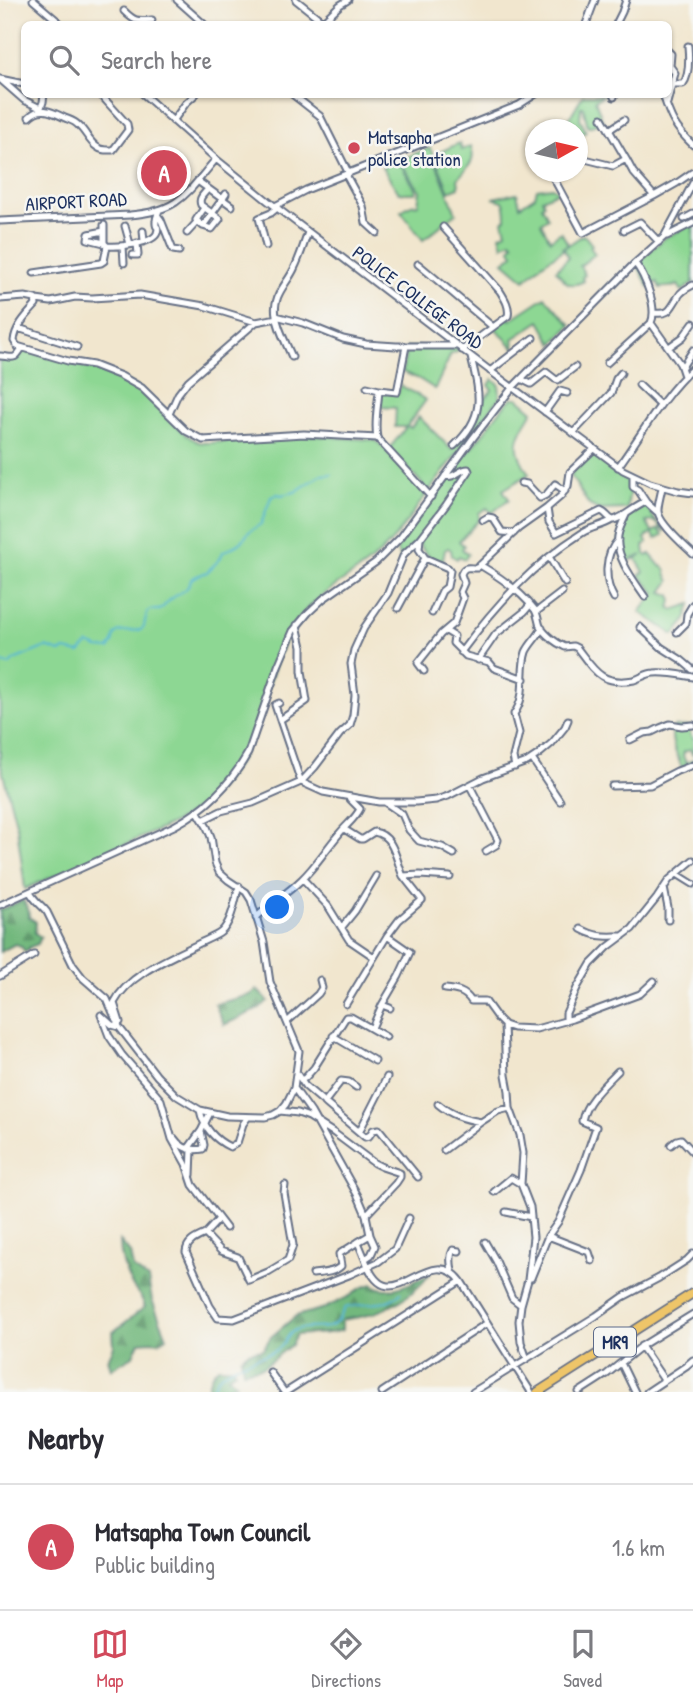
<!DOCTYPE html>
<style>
body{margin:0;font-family:"Patrick Hand",sans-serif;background:#f2f2f3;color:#2b2b33}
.compass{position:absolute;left:525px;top:119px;width:63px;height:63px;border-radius:50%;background:#fff;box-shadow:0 2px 5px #0004;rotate:82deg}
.you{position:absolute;left:278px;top:908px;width:24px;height:24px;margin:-18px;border:5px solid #fff;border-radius:50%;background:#1a73e8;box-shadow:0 0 0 10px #1a73e833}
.badge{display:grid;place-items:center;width:46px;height:46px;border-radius:50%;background:#d1495b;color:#fff;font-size:23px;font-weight:700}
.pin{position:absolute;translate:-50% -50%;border:4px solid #fff;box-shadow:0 2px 7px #0006}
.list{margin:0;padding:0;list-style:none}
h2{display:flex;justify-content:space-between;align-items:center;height:91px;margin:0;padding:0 28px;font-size:30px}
h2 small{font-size:23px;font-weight:400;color:#7c7c81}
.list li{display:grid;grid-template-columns:46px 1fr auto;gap:21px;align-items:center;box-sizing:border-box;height:126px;padding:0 28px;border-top:2px solid #e1e1e2}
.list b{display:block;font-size:26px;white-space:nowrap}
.list p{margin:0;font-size:23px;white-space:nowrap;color:#7c7c81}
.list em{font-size:23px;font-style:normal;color:#7c7c81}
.icon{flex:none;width:38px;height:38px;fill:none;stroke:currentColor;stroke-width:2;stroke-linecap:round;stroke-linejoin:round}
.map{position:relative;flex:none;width:693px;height:1392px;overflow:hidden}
.search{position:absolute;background:#fff;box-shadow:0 2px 5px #0004;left:21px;right:21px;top:21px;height:77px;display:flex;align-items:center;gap:18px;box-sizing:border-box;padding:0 24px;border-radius:10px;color:#7c7c81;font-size:26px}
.sheet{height:217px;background:#fff}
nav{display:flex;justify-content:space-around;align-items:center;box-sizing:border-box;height:98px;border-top:2px solid #e1e1e2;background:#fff;font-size:19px;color:#7c7c81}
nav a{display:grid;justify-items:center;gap:4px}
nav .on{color:#d1495b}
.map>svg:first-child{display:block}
.green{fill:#8dd793;stroke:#548378;stroke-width:2}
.forest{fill:url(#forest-firs);stroke:#46746e;stroke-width:2}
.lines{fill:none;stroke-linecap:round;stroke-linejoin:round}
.stream{stroke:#55b6d4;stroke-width:2}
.minor-casing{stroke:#666f85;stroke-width:9}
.major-casing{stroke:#666f85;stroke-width:11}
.minor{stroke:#fff;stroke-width:5}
.major{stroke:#eec569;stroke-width:8}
.poi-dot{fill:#d1495b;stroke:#f6f6f2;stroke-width:2.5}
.labels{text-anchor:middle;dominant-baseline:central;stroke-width:5;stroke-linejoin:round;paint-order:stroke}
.shield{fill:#f6f6f2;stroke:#5d6b8a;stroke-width:2}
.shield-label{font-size:18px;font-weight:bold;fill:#1b2f5e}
.poi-label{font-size:19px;fill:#1b2f5e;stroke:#f6f6f2;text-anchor:start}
.street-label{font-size:19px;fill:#1b2f5e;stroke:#f6f6f2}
</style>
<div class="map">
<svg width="693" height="1392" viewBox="0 0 693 1392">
<defs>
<pattern id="forest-firs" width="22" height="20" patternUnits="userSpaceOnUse" patternTransform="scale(1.75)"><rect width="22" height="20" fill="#72b87d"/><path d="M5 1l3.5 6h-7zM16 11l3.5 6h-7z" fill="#5d966a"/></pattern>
</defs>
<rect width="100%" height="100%" fill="#f6f6f2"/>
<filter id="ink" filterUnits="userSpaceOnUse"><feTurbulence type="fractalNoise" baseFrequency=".0143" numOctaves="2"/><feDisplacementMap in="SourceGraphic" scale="14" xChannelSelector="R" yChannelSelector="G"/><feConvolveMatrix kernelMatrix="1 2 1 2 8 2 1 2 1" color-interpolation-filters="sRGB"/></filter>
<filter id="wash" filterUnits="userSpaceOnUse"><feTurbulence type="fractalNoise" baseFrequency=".00686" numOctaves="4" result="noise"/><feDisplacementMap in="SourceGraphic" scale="28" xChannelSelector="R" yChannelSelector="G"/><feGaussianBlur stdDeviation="1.57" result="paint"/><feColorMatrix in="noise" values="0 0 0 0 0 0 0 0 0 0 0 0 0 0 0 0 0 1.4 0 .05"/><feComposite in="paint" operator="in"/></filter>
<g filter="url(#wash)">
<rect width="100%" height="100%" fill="#f1e6ce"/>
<path class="green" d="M583,95H604L595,100L603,122L588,127L583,107H581L580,118L586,132L579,135L578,134V130H562Z
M459,143L462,150L471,146C477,165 466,166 458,179L459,187L449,191L436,160L442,157L440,152Z
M430,148L456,213L423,240L401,211L411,205L418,204L420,191L399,160Z
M398,160L415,188L416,191L415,193H399L382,167Z
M552,187L559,191L542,199L544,204L542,206L548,218L541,223L550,240L561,232L568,244L562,248L563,250L542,264L525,280L504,262L514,254L510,248L514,244L511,241L503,246L500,235L506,232L503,221L506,219C506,213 506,206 503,201L493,198L517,193L520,206L535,196L537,189Z
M693,224V283L682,291L678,285C672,288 667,286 660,288L657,282L649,287L636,263L666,237Z
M583,235L585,236L592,245L590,247L595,254L580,266L585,275L582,277L584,281C569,289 565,282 556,270L568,258L564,248Z
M545,297L571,325L553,344L540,321L513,339L515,349L494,327L509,316L510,320Z
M407,347L457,348L459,349L457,352L451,354L435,389L419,379L402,372Z
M23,350L100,371L120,378L134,386L155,403L185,434L198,442L208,443L303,435L375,440L381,445L426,495C409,518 394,543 371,561C346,581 317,594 297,621C273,653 267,703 250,740C236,772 212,802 181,819C161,830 138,838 118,848C87,861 56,875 25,889L17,827L0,762V360C12,360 17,363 23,350Z
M493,379L499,384L500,397L429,491L389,449L406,427H395L396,408L380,407V392L398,393L400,385L426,400L407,426L411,428L419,417L452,450L478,416L482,402L492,390L489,385Z
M512,398H518L533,411C517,438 510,445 529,474L503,490L509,499L492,513L487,508L479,513V520L459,541L464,546L462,549L468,554L465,559L459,556L457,559L452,556L451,550L448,548L445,550L442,564C429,558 423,552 417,540L400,558L396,549C424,511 450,471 481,436C492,423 499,409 512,398Z
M591,453L631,482L627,509L599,510L589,505L571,476L572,472Z
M643,505L648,507L654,519L665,530L664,531L655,521L646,522L652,532L659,529L663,535L656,539L652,533L645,538L647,543L644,546L645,554L648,556L650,554L661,567L663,566C668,571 665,576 670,581L662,592L671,595L672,601L670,608L673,610L691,604L685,622L674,635L640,612L655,593L639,575L644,572L636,559L642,555L625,563L619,540L628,514Z
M693,726V728L689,730L692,739H693V756L690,750L684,752L683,756L686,763L693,760V765L683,768L681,766C677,754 668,739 674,727Z"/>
<path class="forest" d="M23,900L28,909L29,917L36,922L35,933L41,937L38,944L30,947L25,952L21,946L15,944L0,952V910Z
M257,990L268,1001L259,1009L224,1025L215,1004L250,995Z
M120,1241L130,1253L133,1268L148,1279L152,1300L167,1337L159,1342L152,1341L139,1342L133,1356L111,1369L108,1359L114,1346L113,1332L145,1307C141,1294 139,1296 133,1287C125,1273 120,1256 120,1241Z
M429,1275C413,1296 390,1309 364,1316C358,1318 350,1318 342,1320V1330C326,1336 314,1332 296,1335L291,1345L263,1367L243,1371L241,1358L248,1352L263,1349L271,1337L296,1316L325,1308L350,1296L361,1288L372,1284C390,1297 411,1282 429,1275Z
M218,1367H231L235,1371L228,1376L237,1383L229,1386L224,1392H207C208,1383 211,1373 218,1367Z"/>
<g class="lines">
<path class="stream" d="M0,662L9,665L14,660L46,647L60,652L65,650L80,653L88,644L98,648L109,649L113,643L115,635L119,632L141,630L144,626L147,612L150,610H159L162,608L171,599L187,588L192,578L207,572L220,559L223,552L240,543L250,531L261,524L271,497L278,494L281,495L295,492L321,475L332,474
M214,1392C209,1367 260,1359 277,1350C285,1345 287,1334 295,1330C299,1328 302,1328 306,1328C330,1327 333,1332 345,1308C364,1302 386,1307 401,1293"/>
</g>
</g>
<g filter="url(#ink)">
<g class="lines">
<g class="minor-casing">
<path id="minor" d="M33,0L61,24
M177,0L204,24
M296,0L326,24
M124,11C135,22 137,21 152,20
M320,24L340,5L348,0
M586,24L595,0
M616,24L622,12L626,0
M0,79L24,100L40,108
M0,79L24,84
M673,84H683C690,75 689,57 688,46
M143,94L216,159L268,201L493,373L623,470L650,483L678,491L693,493
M292,94L320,116L349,174
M613,94L614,97
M663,94C670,118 675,128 693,145
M667,103L675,73L670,66L671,54L668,51
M40,110L43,102L44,94
M29,117C41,105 52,112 65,118C70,120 75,121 79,126C86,132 89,142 97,147C102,151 107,150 113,150L128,130L127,124L100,94
M602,118L626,159
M173,121L186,103L196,94
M609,130L624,120
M585,159L613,166L626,159L633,172L654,196L677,183L693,172
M556,172L553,177L583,233L654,196
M346,175L363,206L366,223L377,233
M199,182L232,206
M275,206L306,190L519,105L536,94
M204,208L196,220L203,226L212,229L220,219L201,205C198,198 204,194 208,189
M158,216L161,220L173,250L179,251
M684,219L693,214
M0,221L130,215C180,211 186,194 216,159
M104,225V243
M125,226L130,244
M203,226L226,194
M443,227L500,291C505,299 510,307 508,316L462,350
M624,230L640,222L659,242
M104,231L89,234L88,239L104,243L107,246
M143,231L144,241
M187,233L197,222
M667,236L693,223
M123,246L124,263
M266,246L259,218L271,213L277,208
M133,255H138L137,243
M635,263C645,276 658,308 651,323L680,364L684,376
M418,264L493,327
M34,273L101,263L104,261L107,246C118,247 153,244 157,233C160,223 155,231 156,221C156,217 158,214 159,210
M0,299L25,297L35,299L36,305C27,315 15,327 14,341L17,346L68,361L93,365L121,376L142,388L186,431L203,440L304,434L377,438
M36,300L51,302L75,297L92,298L140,295L204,306L256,322L277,318
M654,313C670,315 670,309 678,297C681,291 687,288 693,285
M276,316L303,323L343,339L366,344L396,346H458
M18,328L77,347
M669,347L683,337L693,323
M0,356C14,357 14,361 22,348
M292,357C286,343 278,329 276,315C272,296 287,284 294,269C300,257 304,244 308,232
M607,363L651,323
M682,367L693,350
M490,371L533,338
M521,379L531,384L546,372L555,379L558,380L575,367
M639,385L660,405
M367,387L379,390C378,406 374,423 377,438L431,497
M379,390L397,392L406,346
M545,412L560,391L567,393
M169,414L178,394L188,381L256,322
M573,433L611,393L616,379L621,373
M454,446C486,416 480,395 471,357
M618,467C642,434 663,395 693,368
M633,476V487L638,490L646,502
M521,483L527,484L540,498L546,495L555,484L565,491
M662,487C661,495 658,503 658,510C657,522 684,545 693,554
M547,508L549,522L556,533L601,511C607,513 609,520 614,520C626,516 634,507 646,502L657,512
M626,515C623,521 619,529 618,536C615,557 634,581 645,597
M483,520L488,517L493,518L502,532L514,533
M549,557C555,566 559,574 565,583
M480,565C500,577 521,591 535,610C538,615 538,621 540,626C545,635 556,643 565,647L573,646L577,648C594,670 601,686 634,680C641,678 647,673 654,673C667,672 681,675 693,677
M614,598C604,581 604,555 618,540
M398,608L425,558
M536,612L562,592
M432,613L442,591L447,587L450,571L448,568L425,558L419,549L420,539L446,505L469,471L468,469C459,469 455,479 445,476
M640,627L661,647L680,659L693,670
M446,631L454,636L453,643L466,656L489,662L494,668L524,679
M677,632L686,623L687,614L693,604
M461,652C495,606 533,564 582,533C591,527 603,526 612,520
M478,660L496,634L524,612L530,605
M424,671L418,663L441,634L454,623L463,598L460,592L464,583L461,574C465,564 470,569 477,568L519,528L547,508L561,496L568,486L570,472L594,449
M279,703L275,705L280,720L307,701L302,671V647L297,625
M280,720L301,782
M630,740L644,733L652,732L660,728L670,724L682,726L693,725
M532,759L560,801
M515,767L513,757L519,733L514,714C528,694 519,673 526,652C530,643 538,637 542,628
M301,782L323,792L379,802H416L436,800L448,796L483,778L527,762L539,754L552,743L565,727L568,720
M470,786L498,840L496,845L486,851
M612,786L650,785L677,771L693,765
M386,803L402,814L409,830L419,841L442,847L454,854
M203,820L221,811L253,803L301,782L315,767L340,734L350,725L353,715L355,695L351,664L354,650L364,628L388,593L404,554L420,539
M344,829L360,839H363L374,832C394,835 396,860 403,876L420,875L450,877
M677,874L693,884
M303,879L328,906L349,940L374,957
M664,888L668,908V920
M30,892C35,902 41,904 47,912L73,965L83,978L107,999L119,1027L157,1076L177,1096L200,1110L227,1116L265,1117L273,1115L280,1111L286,1104L294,1088L299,1051L270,982L264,942L251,900L246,892L228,880L219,872L215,863L211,837L207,827L198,812
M0,905L174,826C206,809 230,785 248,753L278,666L293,631L308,613L323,599L376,562L401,537L473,438L512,388L635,263L664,237L693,183
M256,918C269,904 287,894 301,880C316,866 326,849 339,834C346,825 355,819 360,809L350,799
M342,927L355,911L376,876
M581,929C598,938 605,936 623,936
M387,936L399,920L422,900L403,876
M0,976L34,955
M445,989C456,990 465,991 471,1001H485L498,1019L504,1025L513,1028L536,1029L572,1019L640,994L654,981
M346,1004L387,936L410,952L399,976L382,1005
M566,1020V1013L577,988L591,964L608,947L632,929L657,898L669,880L693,860
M120,1022L114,1003C129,973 173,957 202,942C208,939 216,936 221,932C232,922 235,900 239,886
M287,1022L318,994L322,988L320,980
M504,1025L506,1075L509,1091L510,1108L520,1135L523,1153L521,1184L530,1207L533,1237L528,1280L521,1305L519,1321L521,1342L527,1359
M119,1027L112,1025L101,1015L109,1036L122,1055L161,1100L172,1139L186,1164L193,1185L226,1228
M372,1028L382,1005L390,1008
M333,1036L375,1061
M296,1072L305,1086L365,1137L369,1136L373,1130L379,1129L418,1177
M301,1080L305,1078L314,1068L346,1017H351L386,1037
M294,1088L311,1112L358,1196L366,1215L370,1235L375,1246L371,1255L365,1259C389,1328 428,1238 461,1281L531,1392
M324,1103L341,1081L349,1082L356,1087
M438,1104C451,1115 464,1119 481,1122L498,1111L510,1108
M200,1110C203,1127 215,1140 230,1147L237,1143L243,1124L248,1117
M280,1111L298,1113L309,1117L334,1133L374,1163L382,1167L400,1173V1177L396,1183L366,1215
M359,1132L387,1077
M174,1138C181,1149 191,1151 203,1149L204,1145L201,1131
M671,1145L677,1140L681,1139L693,1152
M188,1149L201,1131L210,1113
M444,1150L481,1122
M191,1175L192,1150
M285,1185L284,1193L293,1245L288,1260L268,1272L249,1280L238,1257L221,1251L205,1234C197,1238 187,1241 186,1252L210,1306L218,1318L234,1319L349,1275L378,1262L395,1249L409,1218
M494,1192L511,1178L521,1184
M506,1212L531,1217
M205,1234L219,1219
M548,1236L589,1252L592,1261
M485,1242L496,1261L512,1298L521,1305
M365,1259L358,1242L370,1235
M452,1271C451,1264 449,1257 453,1250L459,1251
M313,1274C322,1273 334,1273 341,1266L339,1254L358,1242
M531,1278L548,1236L558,1222L581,1170L596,1127L582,1121C585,1102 605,1084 618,1071
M641,1346L664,1380
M621,1363L635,1392
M270,1372L284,1392
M286,1392L461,1281
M382,1392L487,1323
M473,1392L596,1316L623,1297L659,1278L687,1260L693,1254
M579,1392L607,1374L643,1345L693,1314
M647,1392L686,1366L693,1360"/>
</g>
<g class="major-casing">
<path id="major" d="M538,1392L693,1293"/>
</g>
<use href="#minor" class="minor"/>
<use href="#major" class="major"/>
</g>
</g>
<circle class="poi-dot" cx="354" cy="148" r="7"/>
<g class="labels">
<rect class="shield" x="594" y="1327.5" width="42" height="29" rx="5"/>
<g class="shield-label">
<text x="615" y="1342">MR9</text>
</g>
<g class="poi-label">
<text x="368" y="137">Matsapha<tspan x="368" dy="22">police station</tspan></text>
</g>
<g class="street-label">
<text transform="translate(76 201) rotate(-3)">AIRPORT ROAD</text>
<text transform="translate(418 297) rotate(37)">POLICE COLLEGE ROAD</text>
</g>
</g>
</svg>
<svg class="compass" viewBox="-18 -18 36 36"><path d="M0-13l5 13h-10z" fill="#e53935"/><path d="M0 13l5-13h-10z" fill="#7c7c81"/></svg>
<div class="you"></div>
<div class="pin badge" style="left:164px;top:173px">A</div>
<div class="search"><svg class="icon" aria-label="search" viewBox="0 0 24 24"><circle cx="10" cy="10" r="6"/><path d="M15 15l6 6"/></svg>Search here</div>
</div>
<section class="sheet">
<h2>Nearby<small></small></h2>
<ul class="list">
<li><span class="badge">A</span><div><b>Matsapha Town Council</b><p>Public building</p></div><em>1.6 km</em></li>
</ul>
</section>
<nav>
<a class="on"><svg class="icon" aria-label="map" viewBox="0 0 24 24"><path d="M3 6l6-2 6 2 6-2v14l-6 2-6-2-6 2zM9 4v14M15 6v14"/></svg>Map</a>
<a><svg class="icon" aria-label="directions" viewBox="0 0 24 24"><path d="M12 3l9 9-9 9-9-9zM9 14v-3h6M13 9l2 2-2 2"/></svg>Directions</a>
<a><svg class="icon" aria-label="saved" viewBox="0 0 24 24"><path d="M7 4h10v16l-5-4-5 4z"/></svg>Saved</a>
</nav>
